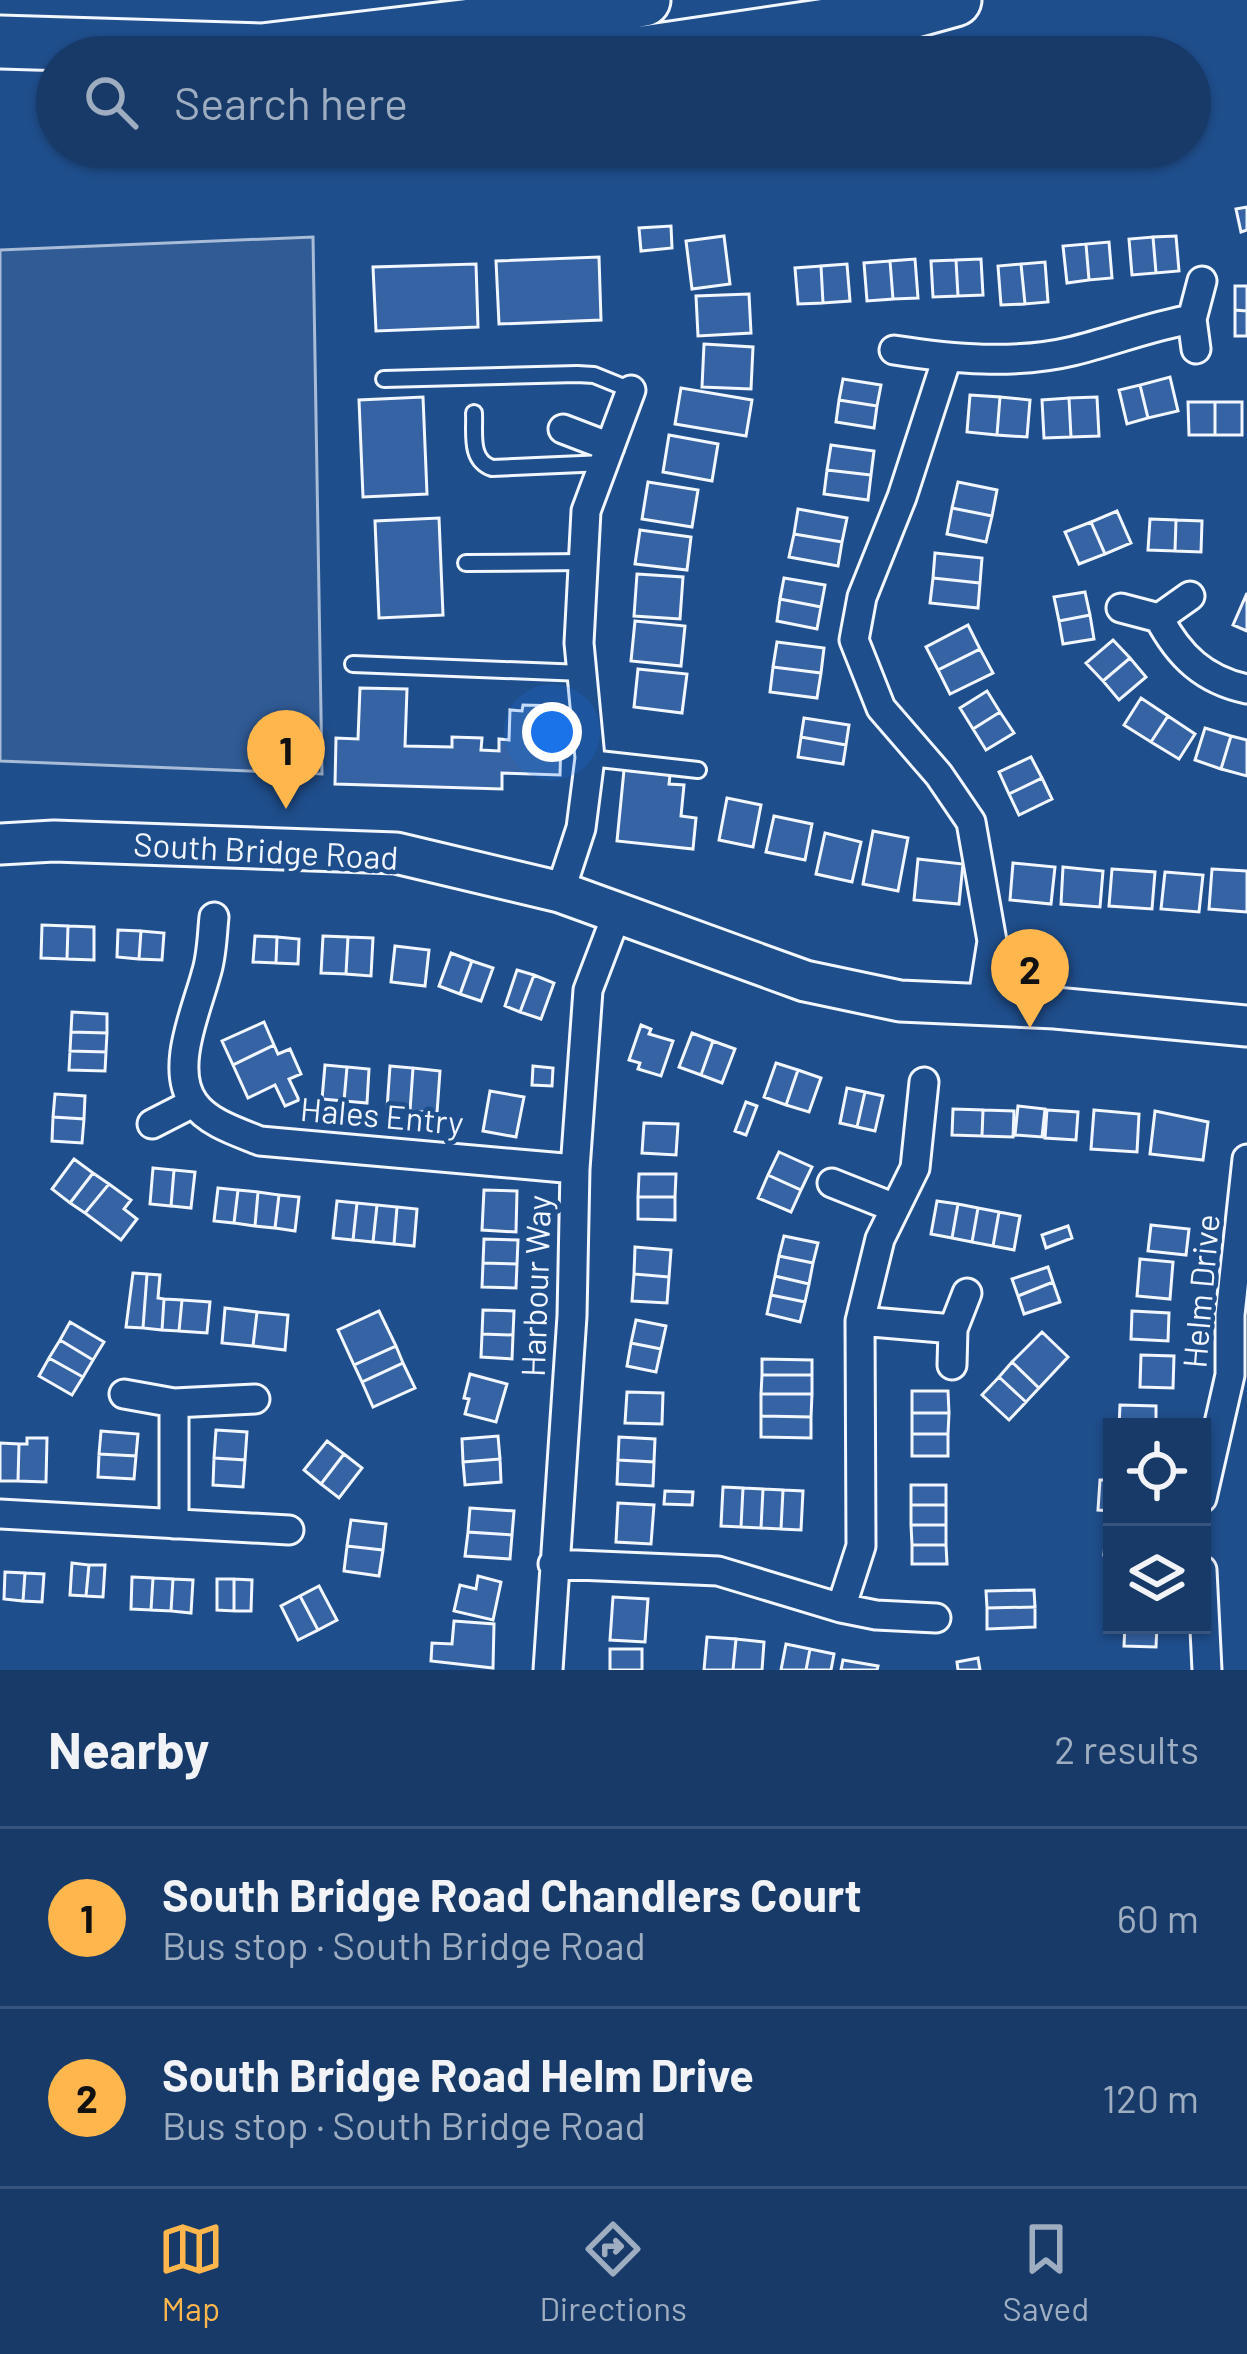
<!DOCTYPE html>
<meta charset="utf-8">
<style>
body{margin:0;font-family:Barlow,sans-serif;background:#20416f;color:#f1f3f6}
.controls{position:absolute;right:36px;bottom:36px;display:grid;overflow:hidden;border-radius:0px;box-shadow:0 3px 9px #0004}
.controls button{width:108px;height:108px;display:grid;place-items:center;padding:0;border:0;border-bottom:3px solid #36547d;background:#173a69;color:#f1f3f6;font:60px sans-serif}
.you{position:absolute;left:552px;top:732px;width:42px;height:42px;margin:-30px;border:9px solid #fff;border-radius:50%;background:#1a73e8;box-shadow:0 0 0 18px #1a73e833}
.badge{display:grid;place-items:center;width:78px;height:78px;border-radius:50%;background:#ffb74d;color:#111;font-size:39px;font-weight:700}
.pin{position:absolute;translate:-50% -99px;filter:drop-shadow(0 3px 6px #0008)}
.pin::after{content:'';position:absolute;top:63px;width:42px;height:36px;background:inherit;clip-path:polygon(0 0,100% 0,50% 100%)}
.list{margin:0;padding:0;list-style:none}
h2{display:flex;justify-content:space-between;align-items:center;height:156px;margin:0;padding:0 48px;font-size:51px}
h2 small{font-size:39px;font-weight:400;color:#9eadc0}
.list li{display:grid;grid-template-columns:78px 1fr auto;gap:36px;align-items:center;box-sizing:border-box;height:180px;padding:0 48px;border-top:3px solid #36547d}
.list b{display:block;font-size:45px;white-space:nowrap}
.list p{margin:0;font-size:39px;white-space:nowrap;color:#9eadc0}
.list em{font-size:39px;font-style:normal;color:#9eadc0}
.icon{flex:none;width:66px;height:66px;fill:none;stroke:currentColor;stroke-width:2;stroke-linecap:round;stroke-linejoin:round}
.map{position:relative;flex:none;width:1247px;height:1670px;overflow:hidden}
.search{position:absolute;background:#173a69;box-shadow:0 3px 9px #0004;left:36px;right:36px;top:36px;height:132px;display:flex;align-items:center;gap:30px;box-sizing:border-box;padding:0 42px;border-radius:66px;color:#9eadc0;font-size:45px}
.sheet{height:516px;background:#173a69}
nav{display:flex;justify-content:space-around;align-items:center;box-sizing:border-box;height:168px;border-top:3px solid #36547d;background:#173a69;font-size:33px;color:#9eadc0}
nav a{display:grid;justify-items:center;gap:6px}
nav .on{color:#ffb74d}
.map>svg:first-child{display:block}
.built{fill:#305b95;stroke:#a8bbd7;stroke-width:3}
.building{fill:#3563a3;stroke:#f2f6ff;stroke-width:3}
.lines{fill:none;stroke-linecap:round;stroke-linejoin:round}
.lane-casing{stroke:#f2f6ff;stroke-width:20}
.street-casing{stroke:#f2f6ff;stroke-width:33}
.secondary-casing{stroke:#f2f6ff;stroke-width:45}
.highway-casing{stroke:#f2f6ff;stroke-width:57}
.lane{stroke:#1f4e8c;stroke-width:14}
.street{stroke:#1f4e8c;stroke-width:27}
.secondary{stroke:#1f4e8c;stroke-width:39}
.highway{stroke:#1f4e8c;stroke-width:51}
.labels{text-anchor:middle;dominant-baseline:central;stroke-width:9;stroke-linejoin:round;paint-order:stroke}
.street-label{font-size:33px;fill:#f2f6ff;stroke:#1f4e8c}
</style>
<div class="map">
<svg width="1247" height="1670" viewBox="0 0 1247 1670">
<rect width="100%" height="100%" fill="#1f4e8c"/>
<path class="built" d="M313,237L322,774L0,761V250Z"/>
<path class="building" d="M1247,207V230L1241,232L1236,209Z
M671,226L672,248L641,251L639,228Z
M724,236L730,284L692,289L686,241Z
M1176,236L1179,271L1156,273L1153,237Z
M1153,237L1156,273L1132,275L1129,239Z
M1109,242L1112,278L1089,280L1086,244Z
M1086,244L1089,280L1067,283L1063,246Z
M599,257L601,320L499,324L496,261Z
M915,259L918,298L893,299L890,261Z
M981,259L983,295L958,296L956,260Z
M956,260L958,296L933,297L931,261Z
M890,261L893,299L867,301L864,263Z
M1045,262L1048,302L1025,304L1021,264Z
M476,264L478,327L376,331L373,267Z
M847,264L850,301L823,303L821,266Z
M1021,264L1025,304L1001,305L998,266Z
M821,266L823,303L798,304L795,268Z
M1235,286H1247V311L1235,310Z
M749,294L751,333L698,336L696,296Z
M1235,310L1247,311V336H1235Z
M704,344L753,347L751,389L702,387Z
M1170,377L1178,411L1148,418L1140,385Z
M843,379L881,385L877,406L839,400Z
M1140,385L1148,418L1127,424L1119,390Z
M681,388L752,400L746,436L675,424Z
M970,395L1000,397L997,435L967,432Z
M423,397L427,494L363,497L359,400Z
M1000,397L1030,400L1027,437L997,435Z
M1097,397L1099,436L1071,437L1069,398Z
M1069,398L1071,437L1044,438L1042,400Z
M839,400L877,406L874,428L836,422Z
M1188,402H1215V435H1189Z
M1215,402H1242V435H1215Z
M669,435L718,444L712,481L663,472Z
M831,445L874,451L871,475L827,470Z
M827,470L871,475L868,500L824,494Z
M648,482L698,490L692,527L642,519Z
M958,482L997,490L992,516L952,508Z
M952,508L992,516L986,542L947,534Z
M798,509L847,518L842,542L794,534Z
M1117,511L1131,543L1105,554L1091,522Z
M439,518L443,615L379,618L375,521Z
M1150,519L1176,520L1175,551L1148,550Z
M1176,520L1202,521L1201,552L1175,551Z
M1091,522L1105,554L1079,564L1065,532Z
M640,530L691,537L687,570L635,564Z
M794,534L842,542L838,566L789,557Z
M935,553L982,558L980,583L933,578Z
M637,574L683,577L680,619L634,616Z
M784,578L825,585L821,607L780,599Z
M933,578L980,583L978,608L930,603Z
M1085,592L1090,615L1059,621L1054,597Z
M1247,593V631L1233,625Z
M780,599L821,607L817,629L777,621Z
M1090,615L1094,639L1063,644L1059,621Z
M635,621L685,626L681,666L631,661Z
M968,625L980,649L938,670L926,647Z
M1113,640L1130,658L1103,681L1086,663Z
M777,642L824,648L821,673L773,667Z
M980,649L993,673L950,694L938,670Z
M1130,658L1146,677L1119,700L1103,681Z
M773,667L821,673L817,698L770,692Z
M638,669L687,674L682,713L634,707Z
M360,688L407,689L405,746L452,747V737L482,738L481,750L499,751V739L509,740L510,710L522,711L523,705L562,706L560,775L502,773V789L335,784L336,738L358,739Z
M987,691L1000,712L973,729L960,708Z
M1141,698L1168,716L1151,742L1124,725Z
M1000,712L1014,733L986,750L973,729Z
M1168,716L1195,734L1179,759L1151,742Z
M804,718L849,725L846,745L801,737Z
M1205,728L1231,736L1221,769L1195,760Z
M1231,736L1247,740V776L1221,769Z
M801,737L846,745L843,764L798,757Z
M1031,757L1042,778L1009,794L999,772Z
M624,770L670,775L669,784L684,785L681,816L696,818L693,849L617,841Z
M1042,778L1052,799L1019,815L1009,794Z
M727,798L761,805L753,847L719,840Z
M774,816L812,824L805,860L766,852Z
M873,831L908,838L898,891L863,884Z
M825,833L861,842L852,882L816,874Z
M918,859L963,864L959,904L914,900Z
M1013,863L1055,867L1051,904L1010,900Z
M1063,867L1103,871L1100,907L1061,904Z
M1112,869L1155,872L1152,909L1109,906Z
M1212,869L1247,871V912L1209,909Z
M1165,872L1203,875L1199,912L1161,909Z
M42,925L68,926L67,959L41,958Z
M68,926L94,927V960L67,959Z
M118,930L141,931L139,959L117,957Z
M141,931L164,933L162,960L139,959Z
M255,936L277,937L276,963L253,962Z
M323,936L348,937L346,974L321,973Z
M277,937L299,939L298,964L276,963Z
M348,937L373,938L371,976L346,974Z
M395,946L429,950L425,986L391,982Z
M451,953L472,961L460,994L439,986Z
M472,961L493,968L481,1001L460,994Z
M517,970L534,975L520,1012L505,1006Z
M534,975L554,983L541,1019L520,1012Z
M72,1012L107,1014V1033L71,1032Z
M264,1022L274,1045L233,1065L222,1041Z
M641,1025L651,1029L649,1034L673,1041L661,1076L638,1069L640,1063L629,1060Z
M71,1032L107,1033L106,1052L70,1051Z
M692,1033L713,1041L701,1075L679,1067Z
M713,1041L735,1049L722,1083L701,1075Z
M274,1045L278,1054L290,1049L301,1074L289,1079L299,1100L285,1106L275,1085L248,1098L233,1065Z
M70,1051L106,1052L105,1071L69,1070Z
M776,1063L798,1070L786,1105L764,1097Z
M325,1065L347,1067L344,1101L322,1099Z
M390,1066L413,1068L410,1111L387,1109Z
M533,1066L553,1068L552,1086L532,1085Z
M347,1067L369,1069L367,1103L344,1101Z
M413,1068L440,1071L437,1113L410,1111Z
M798,1070L821,1078L809,1112L786,1105Z
M847,1088L865,1092L857,1127L840,1123Z
M490,1091L524,1097L516,1137L483,1131Z
M865,1092L883,1096L875,1131L857,1127Z
M55,1094L85,1096L84,1119L53,1117Z
M746,1102L757,1106L746,1135L735,1131Z
M1018,1106L1045,1109L1042,1137L1015,1135Z
M953,1109L983,1110L982,1136L952,1135Z
M983,1110L1014,1111L1013,1137L982,1136Z
M1047,1110L1078,1112L1076,1140L1045,1138Z
M1094,1110L1139,1114L1137,1152L1091,1149Z
M1155,1111L1208,1122L1203,1160L1150,1154Z
M53,1117L84,1119L82,1143L52,1141Z
M644,1123L678,1124L676,1155L642,1153Z
M779,1152L812,1167L801,1190L768,1175Z
M74,1159L93,1173L70,1203L52,1189Z
M153,1168L174,1170L171,1206L150,1204Z
M174,1170L195,1172L191,1208L171,1206Z
M93,1173L109,1184L85,1213L70,1203Z
M639,1174H676L675,1197H638Z
M768,1175L801,1190L791,1212L758,1198Z
M109,1184L131,1200L124,1209L137,1219L121,1240L85,1213Z
M218,1188L238,1190L234,1223L214,1221Z
M238,1190L258,1192L255,1226L234,1223Z
M484,1190L517,1191L516,1232L482,1230Z
M258,1192L279,1195L275,1228L255,1226Z
M279,1195L299,1197L295,1231L275,1228Z
M638,1197H675V1220L638,1219Z
M337,1201L357,1203L353,1240L333,1238Z
M937,1201L958,1204L952,1238L931,1234Z
M357,1203L377,1205L373,1242L353,1240Z
M958,1204L978,1208L972,1242L952,1238Z
M377,1205L397,1207L394,1244L373,1242Z
M397,1207L417,1209L414,1246L394,1244Z
M978,1208L999,1212L993,1246L972,1242Z
M999,1212L1020,1216L1014,1250L993,1246Z
M1151,1225L1189,1229L1186,1255L1148,1251Z
M1068,1226L1072,1238L1046,1248L1042,1235Z
M784,1236L818,1243L813,1263L779,1256Z
M484,1239L518,1240L517,1264L483,1263Z
M635,1247L671,1250L669,1277L634,1274Z
M779,1256L813,1263L809,1284L775,1276Z
M1140,1259L1173,1262L1170,1299L1137,1296Z
M483,1263L517,1264L516,1288L482,1287Z
M1048,1267L1053,1282L1018,1296L1012,1279Z
M133,1273L147,1274L143,1328L126,1327Z
M147,1274L160,1275L158,1298L164,1299L162,1330L143,1328Z
M634,1274L669,1277L667,1303L632,1301Z
M775,1276L809,1284L805,1302L771,1295Z
M1053,1282L1060,1302L1024,1314L1018,1296Z
M771,1295L805,1302L800,1322L767,1314Z
M164,1299L182,1300L179,1331L162,1330Z
M182,1300L210,1302L207,1333L179,1331Z
M225,1308L257,1312L253,1346L222,1343Z
M483,1310L514,1311L513,1335L482,1334Z
M379,1311L396,1346L354,1365L338,1330Z
M1132,1311L1169,1313L1168,1341L1131,1339Z
M257,1312L288,1315L285,1350L253,1346Z
M636,1320L666,1326L661,1349L631,1343Z
M70,1322L104,1342L93,1360L60,1340Z
M1042,1332L1068,1357L1039,1388L1012,1362Z
M482,1334L513,1335L512,1359L481,1357Z
M60,1340L93,1360L83,1377L49,1358Z
M631,1343L661,1349L656,1372L627,1366Z
M396,1346L403,1363L362,1382L354,1365Z
M1141,1355L1174,1356L1173,1388L1140,1387Z
M49,1358L83,1377L72,1395L39,1376Z
M762,1359L812,1360V1375H762Z
M1012,1362L1039,1388L1026,1402L999,1377Z
M403,1363L415,1388L373,1407L362,1382Z
M470,1374L507,1384L496,1422L465,1414L469,1399L464,1398Z
M762,1375H812V1394H761Z
M999,1377L1026,1402L1009,1420L982,1395Z
M912,1391H948L949,1413H912Z
M627,1392L663,1393L662,1424L625,1423Z
M761,1394H812L811,1417L761,1416Z
M1120,1405L1156,1406V1427H1119Z
M912,1413H949L948,1434H912Z
M761,1416L811,1417V1438L761,1437Z
M216,1430L247,1432L245,1460L214,1458Z
M101,1431L138,1434L136,1456L99,1454Z
M912,1434H948V1456H912Z
M498,1436L500,1459L463,1462L462,1439Z
M619,1437L655,1439L654,1462L618,1460Z
M27,1438H47L46,1482L18,1481L19,1444H27Z
M327,1441L344,1454L321,1484L304,1470Z
M0,1443L19,1444L18,1481H0Z
M99,1454L136,1456L134,1479L98,1477Z
M344,1454L362,1468L339,1498L321,1484Z
M214,1458L245,1460L243,1487L213,1485Z
M500,1459L501,1482L465,1485L463,1462Z
M618,1460L654,1462L653,1486L617,1484Z
M1100,1480H1112V1511L1098,1510Z
M911,1485H946V1505H911Z
M723,1487L743,1488L741,1527L721,1526Z
M743,1488L763,1489L761,1528L741,1527Z
M763,1489L783,1490L781,1529L761,1528Z
M783,1490L803,1491L801,1530L781,1529Z
M665,1491L693,1492L692,1505L664,1504Z
M618,1503L654,1505L651,1544L616,1542Z
M911,1505H946V1525H911Z
M470,1508L514,1511L512,1535L468,1532Z
M351,1520L386,1524L383,1550L347,1546Z
M911,1525H946V1545H912Z
M1106,1531H1112V1556L1104,1555Z
M468,1532L512,1535L510,1559L465,1556Z
M912,1545H946L947,1564H912Z
M347,1546L383,1550L379,1576L344,1571Z
M72,1563L89,1565L86,1596L70,1595Z
M89,1565H105L103,1597L86,1596Z
M5,1572L25,1573L23,1601L4,1599Z
M25,1573L44,1574L42,1602L23,1601Z
M478,1576L501,1582L493,1620L454,1611L460,1585L476,1589Z
M132,1577L153,1578L151,1610L131,1609Z
M153,1578L173,1579L171,1611L151,1610Z
M173,1579L193,1580L191,1613L171,1611Z
M217,1579H234V1611L217,1610Z
M234,1579L252,1580L251,1611H234Z
M319,1586L337,1620L318,1630L300,1596Z
M1034,1590L1035,1607L987,1608L986,1591Z
M300,1596L318,1630L298,1640L281,1606Z
M613,1597L648,1599L645,1642L610,1640Z
M1035,1607V1627L987,1629V1608Z
M454,1621L494,1624L493,1668L431,1661L432,1643L452,1644Z
M1125,1625H1157L1156,1647L1124,1646Z
M707,1637L736,1639L733,1670H704Z
M736,1639L764,1642L762,1670H733Z
M786,1644L810,1649L806,1670H781Z
M610,1649H642V1670H610Z
M810,1649L834,1654L831,1670H806Z
M978,1658L980,1670H958L957,1662Z
M843,1660L878,1666L877,1670H841Z"/>
<g class="lines">
<g class="lane-casing">
<path id="lane" d="M384,379L577,374L594,375L631,390
M474,413C475,433 469,460 492,468L604,463
M466,563L584,562
M353,664L583,673
M590,758L698,770"/>
</g>
<g class="street-casing">
<path id="street" d="M1196,349L1192,319L1202,281
M894,350C952,359 1015,365 1073,351C1114,341 1151,326 1192,319
M947,358L902,497L862,597L854,640L881,708L939,775L971,822L992,941L982,1004
M563,429L610,447
M1121,608L1159,618L1190,596
M1159,618C1179,656 1204,680 1247,689
M560,892L581,828L590,758L579,643L586,511L631,390
M214,917C212,936 212,956 206,974C197,1009 169,1069 194,1103C208,1123 238,1132 260,1141L575,1169
M152,1124L193,1103
M832,1183L895,1208
M860,1321L953,1329
M952,1365L953,1329L967,1293
M124,1394L174,1403L255,1399
M174,1403V1524
M1202,1498L1230,1375V1315L1247,1159
M0,1514L289,1530
M553,1564L718,1571L841,1608L876,1615L936,1618
M1202,1570L1207,1670
M841,1608L861,1546L860,1321L880,1239L915,1168L924,1082
M548,1670L572,1316L575,1169L588,990L618,911"/>
</g>
<g class="secondary-casing">
<path id="secondary" d="M0,844L54,841L396,853L560,892L805,981L900,1001L1055,1008L1247,1026"/>
</g>
<g class="highway-casing">
<path id="highway" d="M0,42L262,50L581,12L644,0
M566,57L644,52L908,13L955,0"/>
</g>
<use href="#lane" class="lane"/>
<use href="#street" class="street"/>
<use href="#secondary" class="secondary"/>
<use href="#highway" class="highway"/>
</g>
<g class="labels">
<g class="street-label">
<text transform="translate(266 850) rotate(3)">South Bridge Road</text>
<text transform="translate(382 1115) rotate(5)">Hales Entry</text>
<text transform="translate(535 1286) rotate(-88)">Harbour Way</text>
<text transform="translate(1200 1291) rotate(-85)">Helm Drive</text>
</g>
</g>
</svg>
<div class="controls">
<button><svg class="icon" aria-label="locate" viewBox="0 0 24 24"><circle cx="12" cy="12" r="6"/><path d="M12 2v4M12 18v4M2 12h4M18 12h4"/></svg></button>
<button><svg class="icon" aria-label="layers" viewBox="0 0 24 24"><path d="M12 4l9 5-9 5-9-5zM3 14l9 5 9-5"/></svg></button>
</div>
<div class="you"></div>
<div class="pin badge" style="left:286px;top:809px">1</div>
<div class="pin badge" style="left:1030px;top:1028px">2</div>
<div class="search"><svg class="icon" aria-label="search" viewBox="0 0 24 24"><circle cx="10" cy="10" r="6"/><path d="M15 15l6 6"/></svg>Search here</div>
</div>
<section class="sheet">
<h2>Nearby<small>2 results</small></h2>
<ul class="list">
<li><span class="badge">1</span><div><b>South Bridge Road Chandlers Court</b><p>Bus stop · South Bridge Road</p></div><em>60 m</em></li>
<li><span class="badge">2</span><div><b>South Bridge Road Helm Drive</b><p>Bus stop · South Bridge Road</p></div><em>120 m</em></li>
</ul>
</section>
<nav>
<a class="on"><svg class="icon" aria-label="map" viewBox="0 0 24 24"><path d="M3 6l6-2 6 2 6-2v14l-6 2-6-2-6 2zM9 4v14M15 6v14"/></svg>Map</a>
<a><svg class="icon" aria-label="directions" viewBox="0 0 24 24"><path d="M12 3l9 9-9 9-9-9zM9 14v-3h6M13 9l2 2-2 2"/></svg>Directions</a>
<a><svg class="icon" aria-label="saved" viewBox="0 0 24 24"><path d="M7 4h10v16l-5-4-5 4z"/></svg>Saved</a>
</nav>
